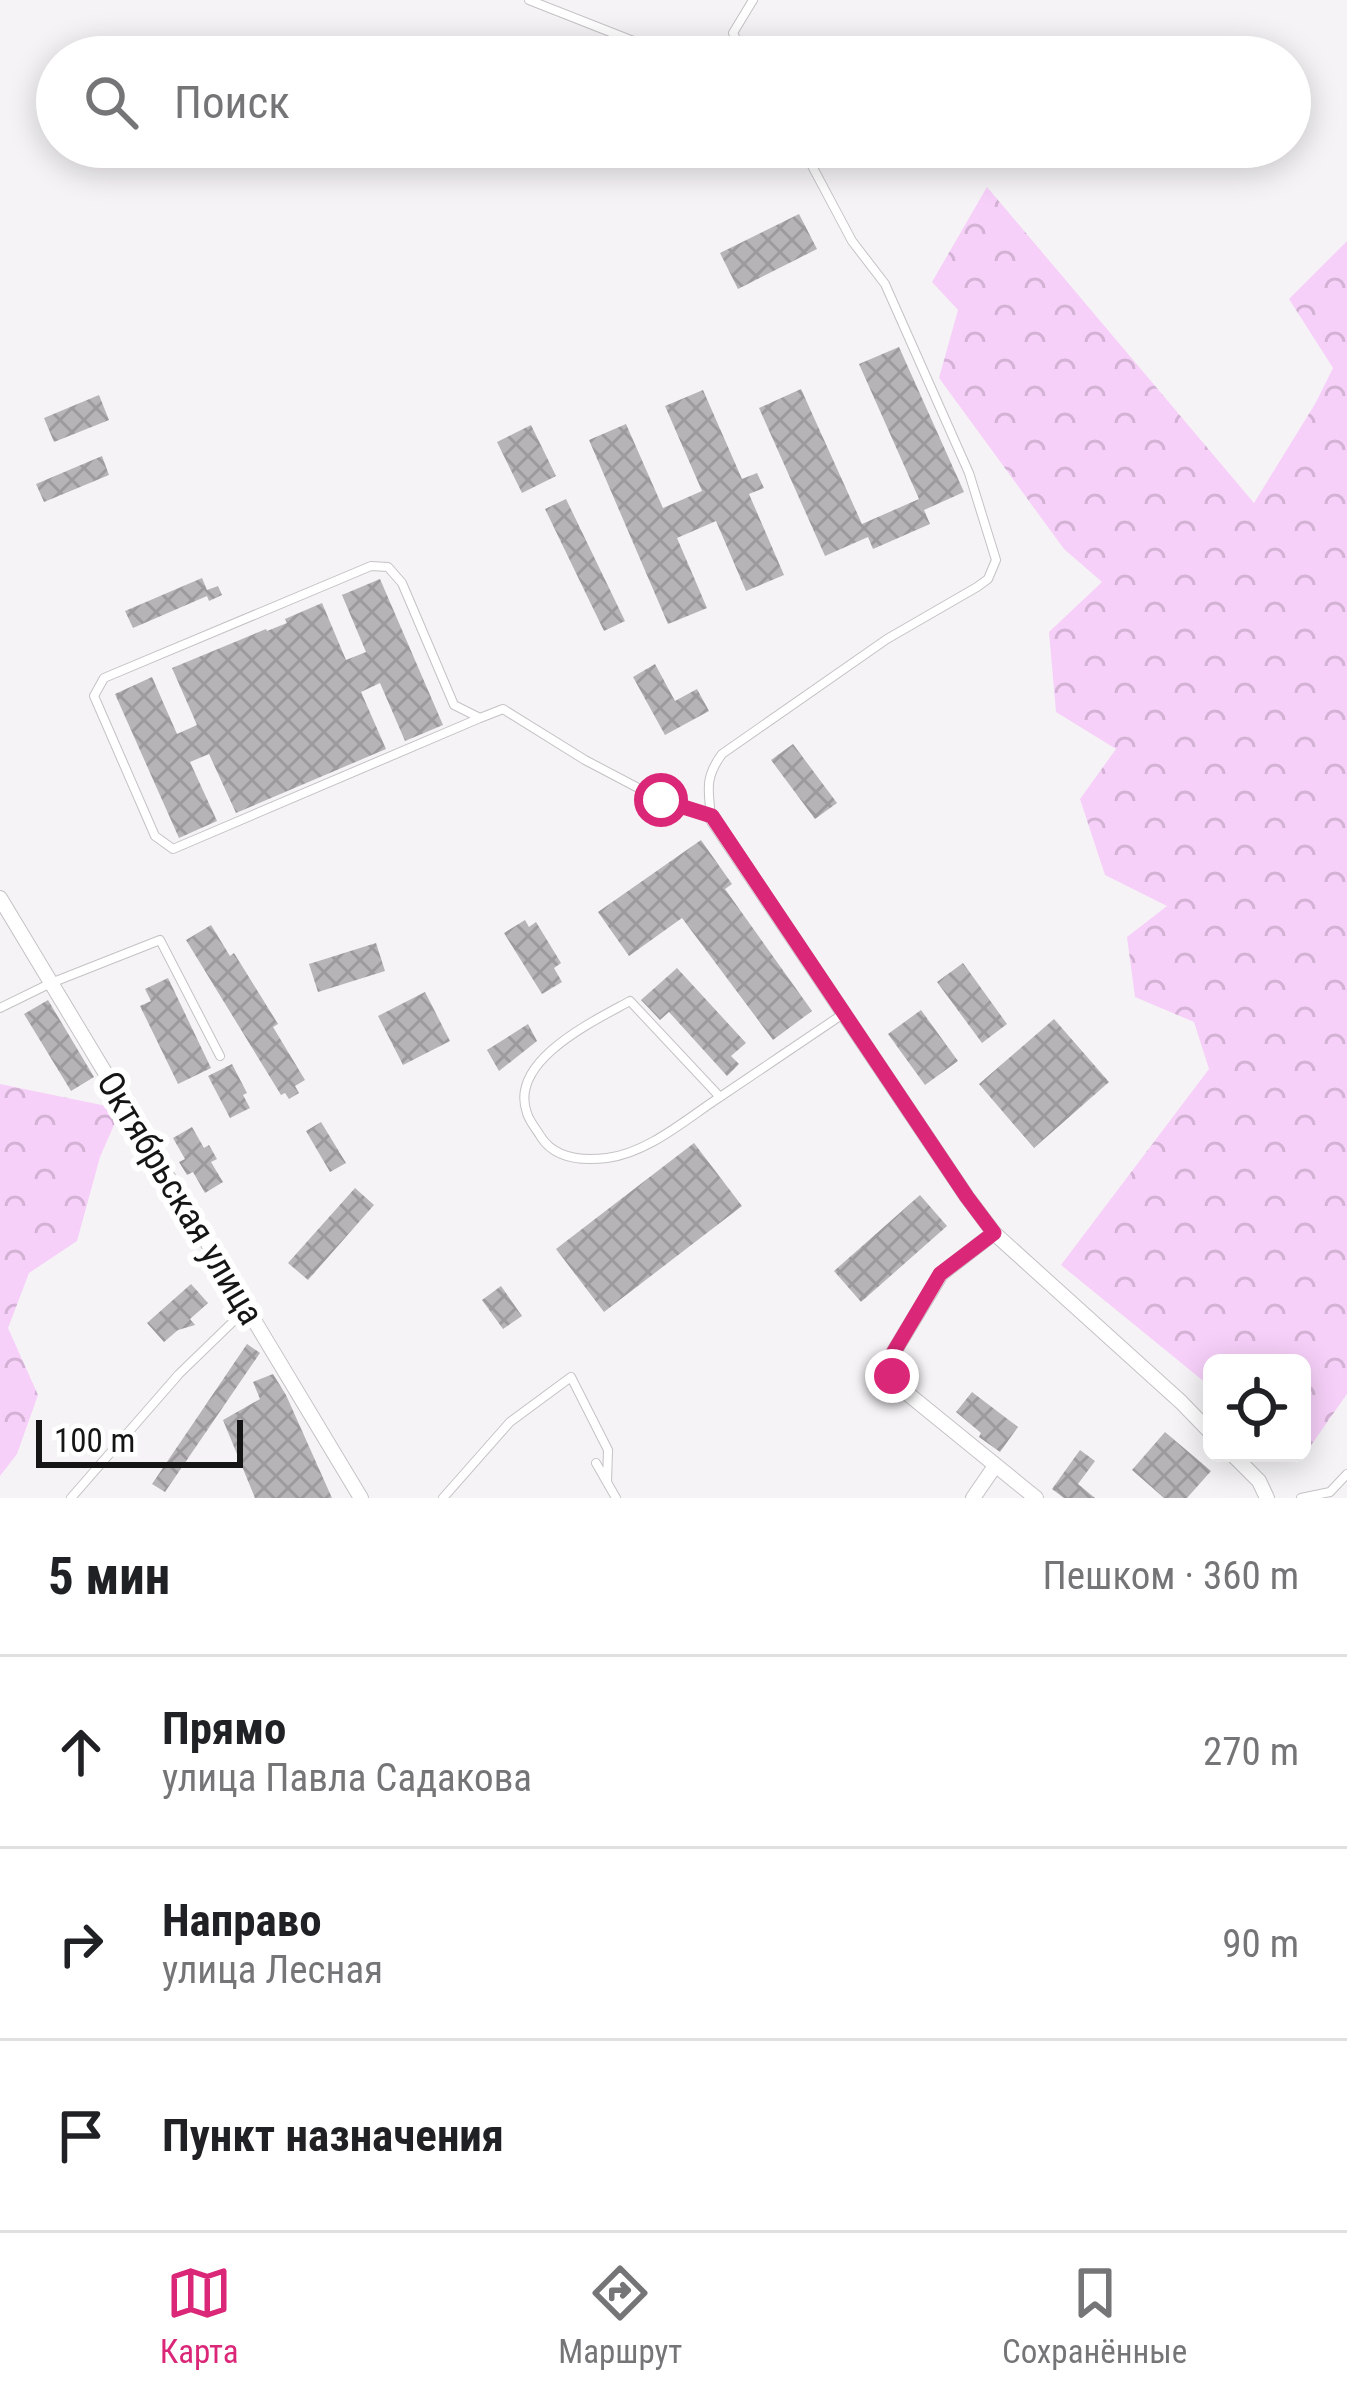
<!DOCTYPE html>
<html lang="ru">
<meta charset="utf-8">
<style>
body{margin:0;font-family:"Roboto Condensed",sans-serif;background:#f6f6f6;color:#202124}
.controls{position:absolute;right:36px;bottom:36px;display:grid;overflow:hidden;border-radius:18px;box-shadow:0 6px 30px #0003}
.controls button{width:108px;height:108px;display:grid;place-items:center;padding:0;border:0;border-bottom:3px solid #e0e0e0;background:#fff;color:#202124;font:60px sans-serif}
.scale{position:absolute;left:36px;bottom:30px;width:207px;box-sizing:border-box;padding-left:12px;border:6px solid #161516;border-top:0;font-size:33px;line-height:42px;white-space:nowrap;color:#161516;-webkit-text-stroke:9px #fff;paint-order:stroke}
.stop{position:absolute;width:36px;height:36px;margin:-27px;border:9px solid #db2777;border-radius:50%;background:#fff}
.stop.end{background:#db2777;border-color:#fff;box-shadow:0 3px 12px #0008}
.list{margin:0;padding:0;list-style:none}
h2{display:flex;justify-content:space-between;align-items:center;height:156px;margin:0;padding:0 48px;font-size:51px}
h2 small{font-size:39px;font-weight:400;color:#757577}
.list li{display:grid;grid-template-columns:78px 1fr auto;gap:36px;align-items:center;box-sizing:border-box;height:192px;padding:0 48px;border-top:3px solid #e0e0e0}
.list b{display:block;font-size:45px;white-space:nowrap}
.list p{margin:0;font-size:39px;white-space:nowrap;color:#757577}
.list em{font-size:39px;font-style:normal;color:#757577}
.icon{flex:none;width:66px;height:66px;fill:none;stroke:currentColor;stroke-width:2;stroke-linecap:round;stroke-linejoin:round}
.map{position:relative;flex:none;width:1347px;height:1498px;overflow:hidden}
.search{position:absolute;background:#fff;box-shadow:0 6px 30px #0003;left:36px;right:36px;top:36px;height:132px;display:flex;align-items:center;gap:30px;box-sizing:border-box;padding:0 42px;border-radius:66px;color:#757577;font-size:45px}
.sheet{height:732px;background:#fff}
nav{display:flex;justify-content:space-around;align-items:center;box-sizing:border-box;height:168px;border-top:3px solid #e0e0e0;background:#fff;font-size:33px;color:#757577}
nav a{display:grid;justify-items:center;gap:6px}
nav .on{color:#db2777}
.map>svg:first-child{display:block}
.forest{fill:url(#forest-crowns)}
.building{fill:url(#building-cross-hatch)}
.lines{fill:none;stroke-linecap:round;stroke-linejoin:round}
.lane-casing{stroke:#c5c2c5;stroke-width:10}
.street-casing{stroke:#c5c2c5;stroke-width:16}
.lane{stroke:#fff;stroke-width:8}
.street{stroke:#fff;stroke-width:14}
.route{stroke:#db2777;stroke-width:15}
.labels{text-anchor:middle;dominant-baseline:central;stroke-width:12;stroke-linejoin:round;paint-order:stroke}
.street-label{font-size:36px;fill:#161516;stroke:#fff}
</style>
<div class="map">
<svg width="1347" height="1498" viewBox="0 0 1347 1498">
<defs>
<pattern id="forest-crowns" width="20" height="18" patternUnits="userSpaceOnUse" patternTransform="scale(3)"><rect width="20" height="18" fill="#f7d0f9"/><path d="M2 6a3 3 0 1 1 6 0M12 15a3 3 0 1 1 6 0" fill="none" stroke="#d3b2d5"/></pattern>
<pattern id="building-cross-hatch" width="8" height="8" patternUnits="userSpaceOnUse" patternTransform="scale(3)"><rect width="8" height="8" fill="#b7b4b7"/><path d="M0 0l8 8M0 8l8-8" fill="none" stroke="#9d9a9d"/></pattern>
</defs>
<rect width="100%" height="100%" fill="#f5f3f6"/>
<path class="forest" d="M987,187L1254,503L1315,404L1333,368L1289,299L1347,241V1394L1300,1461L1290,1453H1302V1363H1212V1388L1061,1265L1209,1069L1194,1022L1135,997L1127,937L1167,906L1105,875L1080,799L1116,749L1056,712L1049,632L1102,582L1064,549L939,378L958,310L932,282Z
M0,1084L121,1109L100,1157L77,1241L29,1273L8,1328L38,1395L17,1454L0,1476Z"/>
<path class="building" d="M799,214L817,249L738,289L720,253Z
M899,347L964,492L924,510L930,524L873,549L868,537L825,556L759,408L801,389L862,524L919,499L859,364Z
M703,390L742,479L757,473L764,488L749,494L784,575L746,591L716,521L677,538L707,608L668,624L589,440L626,424L663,508L702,491L665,406Z
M99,395L109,420L54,442L44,418Z
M531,425L556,476L522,493L497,442Z
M102,456L109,475L44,502L36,484Z
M566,499L625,621L604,631L545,509Z
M202,578L207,590L218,586L222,595L209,601L207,596L133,628L125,611Z
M380,579L443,725L405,741L380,683L361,692L386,749L236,813L209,754L190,762L217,821L179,838L115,694L152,677L177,734L197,725L172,668L266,629L267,631L287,623L285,619L322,603L346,660L366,652L342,595Z
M655,664L675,701L697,689L709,711L665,735L633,677Z
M793,744L837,803L815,819L771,760Z
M701,840L732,884L725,889L812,1011L773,1040L682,918L629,956L598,912Z
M525,920L529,927L536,922L561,963L554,968L562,982L542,994L504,933Z
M211,925L230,956L234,953L278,1024L273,1027L305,1080L295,1086L299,1093L289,1099L285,1093L281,1095L186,940Z
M376,943L385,971L318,992L309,964Z
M963,963L1007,1024L982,1043L937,982Z
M677,968L746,1043L731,1056L739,1064L727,1076L669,1012L660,1020L641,1000Z
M168,978L211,1068L178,1084L140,1006L151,1001L145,989Z
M425,992L450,1041L403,1065L378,1016Z
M48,1000L94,1077L71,1091L24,1014Z
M921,1010L958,1061L925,1085L888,1034Z
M1054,1019L1109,1082L1034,1148L979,1084Z
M528,1024L537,1041L499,1071L487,1050Z
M232,1064L247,1093L243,1095L250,1108L230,1118L208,1076Z
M321,1122L346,1163L330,1172L306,1131Z
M192,1127L204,1148L209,1145L217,1159L211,1162L223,1182L205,1193L193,1172L187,1175L179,1162L185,1159L173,1138Z
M694,1143L742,1206L604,1312L556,1249Z
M355,1188L374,1205L308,1280L288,1263Z
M920,1195L947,1226L861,1302L834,1271Z
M191,1284L208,1303L190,1319L195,1325L178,1330L164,1342L147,1323Z
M501,1286L522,1316L503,1329L482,1300Z
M247,1344L260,1353L165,1492L152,1484Z
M273,1374L286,1395L332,1498H255L223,1420L260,1399L253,1382Z
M972,1392L1018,1427L1000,1452L979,1437L981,1433L956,1412Z
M1165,1432L1211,1471L1187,1498H1164L1132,1470Z
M1080,1450L1095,1461L1078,1484L1095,1498H1064L1052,1489Z"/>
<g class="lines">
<g class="lane-casing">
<path id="lane" d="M529,0L674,57
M745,57L733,33L753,0
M480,718L173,849L155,836L94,696L104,678L371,566L388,567L402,583L454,705L480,718L503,709L585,760L661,800L711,816C708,789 705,777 722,754L887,639L977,587L988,579L996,560L969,473L885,284L852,241L802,147
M0,1008L51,983L160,940L220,1056
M720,1097L630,1001C594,1021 508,1061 527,1113C529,1121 537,1130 541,1137C555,1159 582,1161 607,1158C648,1153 686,1119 720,1097C761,1069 802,1042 843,1014
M596,1463L616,1498
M71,1498L179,1374L245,1310
M443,1498L510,1422L571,1377L608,1450L607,1482
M1301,1498L1330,1492L1347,1474"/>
</g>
<g class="street-casing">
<path id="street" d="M711,816L967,1197L994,1233L1181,1402L1212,1434
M0,898L361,1498
M994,1233L941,1274L892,1355L890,1367L897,1385L1036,1498
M1231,1453L1259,1481L1267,1498
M973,1498L995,1466"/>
</g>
<use href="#lane" class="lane"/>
<use href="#street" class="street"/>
</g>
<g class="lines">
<path class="route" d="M661,800L712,816L967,1197L994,1233L940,1274L892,1355V1376"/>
</g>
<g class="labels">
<g class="street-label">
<text transform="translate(180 1198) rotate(59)">Октябрьская улица</text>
</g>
</g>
</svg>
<div class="controls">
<button><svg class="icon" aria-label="locate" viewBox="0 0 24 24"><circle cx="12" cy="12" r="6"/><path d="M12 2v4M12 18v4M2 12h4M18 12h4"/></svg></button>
</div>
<div class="scale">100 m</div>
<div class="stop" style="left:661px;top:800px"></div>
<div class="stop end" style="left:892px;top:1376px"></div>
<div class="search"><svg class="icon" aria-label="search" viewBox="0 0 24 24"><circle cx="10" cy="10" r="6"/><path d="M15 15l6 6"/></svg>Поиск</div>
</div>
<section class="sheet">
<h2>5 мин<small>Пешком · 360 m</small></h2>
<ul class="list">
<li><svg class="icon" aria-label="ahead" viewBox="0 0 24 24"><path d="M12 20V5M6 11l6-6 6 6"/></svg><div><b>Прямо</b><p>улица Павла Садакова</p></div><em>270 m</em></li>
<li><svg class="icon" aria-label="right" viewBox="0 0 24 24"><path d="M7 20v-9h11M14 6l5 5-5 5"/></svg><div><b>Направо</b><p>улица Лесная</p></div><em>90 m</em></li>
<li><svg class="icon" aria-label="arrive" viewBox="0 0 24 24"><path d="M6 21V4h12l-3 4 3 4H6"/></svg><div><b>Пункт назначения</b></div></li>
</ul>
</section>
<nav>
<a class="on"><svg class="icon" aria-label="map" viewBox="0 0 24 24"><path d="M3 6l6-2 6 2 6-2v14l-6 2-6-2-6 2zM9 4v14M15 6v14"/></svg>Карта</a>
<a><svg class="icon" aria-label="directions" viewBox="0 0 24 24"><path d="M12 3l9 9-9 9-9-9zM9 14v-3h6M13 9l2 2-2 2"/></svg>Маршрут</a>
<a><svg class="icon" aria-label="saved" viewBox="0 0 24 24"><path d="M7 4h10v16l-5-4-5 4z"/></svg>Сохранённые</a>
</nav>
